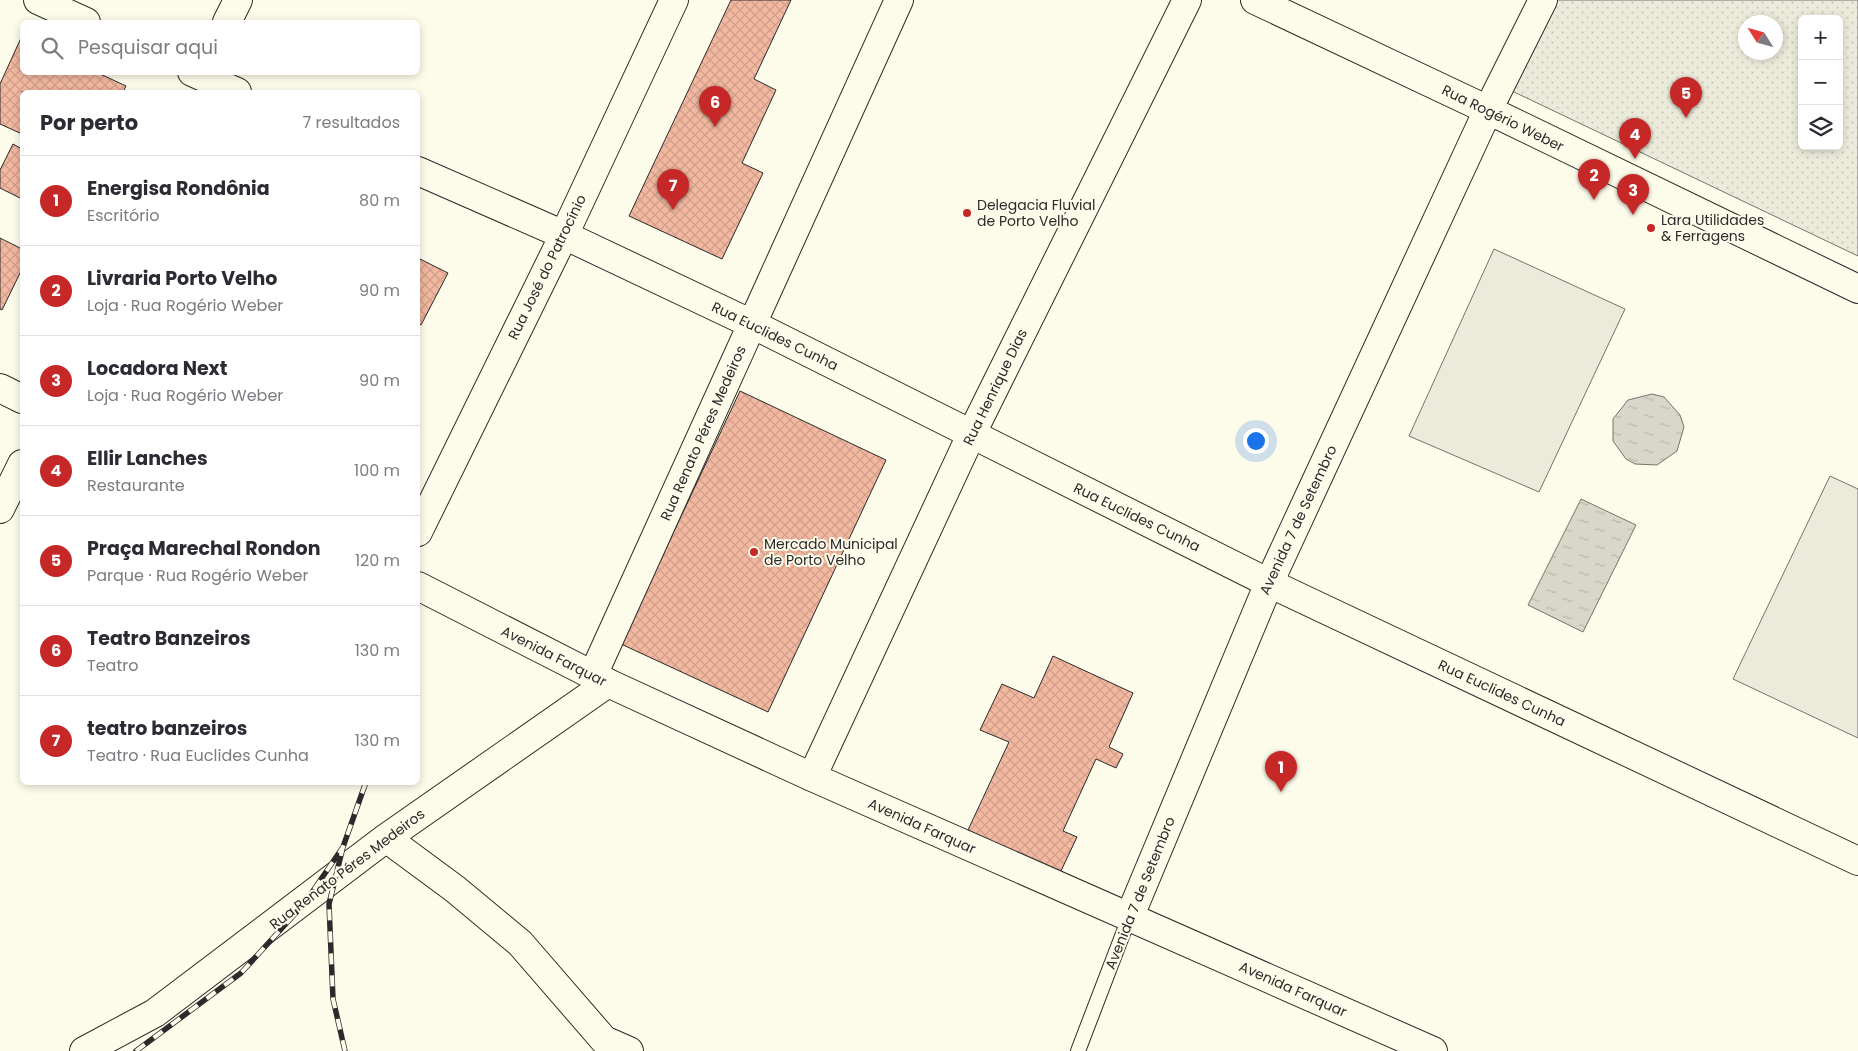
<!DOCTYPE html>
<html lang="pt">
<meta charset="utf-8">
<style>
body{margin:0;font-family:Poppins,sans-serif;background:#f2f2f3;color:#2b2b33}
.controls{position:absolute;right:15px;top:15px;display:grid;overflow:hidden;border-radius:8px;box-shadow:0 2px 8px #0003}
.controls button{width:45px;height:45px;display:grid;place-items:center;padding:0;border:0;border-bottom:1px solid #e1e1e2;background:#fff;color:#2b2b33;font:25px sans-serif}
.compass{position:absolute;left:1738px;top:15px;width:45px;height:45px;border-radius:50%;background:#fff;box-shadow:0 2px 8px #0003;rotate:307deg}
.you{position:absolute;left:1255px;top:440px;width:18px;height:18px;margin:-12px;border:4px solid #fff;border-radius:50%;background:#1a73e8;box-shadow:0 0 0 8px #1a73e833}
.badge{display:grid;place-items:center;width:32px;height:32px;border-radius:50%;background:#c62828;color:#fff;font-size:16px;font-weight:700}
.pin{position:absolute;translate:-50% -41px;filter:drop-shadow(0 1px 2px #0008)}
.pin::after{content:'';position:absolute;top:26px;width:18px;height:15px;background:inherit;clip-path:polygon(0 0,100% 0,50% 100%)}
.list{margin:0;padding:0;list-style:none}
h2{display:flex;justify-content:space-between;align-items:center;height:65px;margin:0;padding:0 20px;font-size:21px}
h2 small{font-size:16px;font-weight:400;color:#7c7c81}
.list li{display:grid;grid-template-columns:32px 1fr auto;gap:15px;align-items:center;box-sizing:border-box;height:90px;padding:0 20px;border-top:1px solid #e1e1e2}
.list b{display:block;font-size:19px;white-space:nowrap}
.list p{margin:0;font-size:16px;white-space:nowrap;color:#7c7c81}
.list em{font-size:16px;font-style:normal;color:#7c7c81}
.icon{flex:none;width:28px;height:28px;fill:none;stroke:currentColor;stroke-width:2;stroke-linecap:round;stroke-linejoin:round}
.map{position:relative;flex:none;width:1858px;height:1051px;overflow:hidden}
.search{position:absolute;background:#fff;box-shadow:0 2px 8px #0003;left:20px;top:20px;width:400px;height:55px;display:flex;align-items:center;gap:12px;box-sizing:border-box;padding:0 18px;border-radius:8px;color:#7c7c81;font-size:19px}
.panel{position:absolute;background:#fff;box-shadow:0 2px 8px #0003;left:20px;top:90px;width:400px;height:695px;border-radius:8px}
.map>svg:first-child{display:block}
.park{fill:url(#park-dots);stroke:#74746e;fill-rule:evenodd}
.garden{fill:#ecebdb;stroke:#74746e}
.parking{fill:#eceadb;stroke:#74746e}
.water{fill:url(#water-ripples);stroke:#74746e}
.building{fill:url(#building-cross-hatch);stroke:#2b2b2b}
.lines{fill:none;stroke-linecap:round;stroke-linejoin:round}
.lane-casing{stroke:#2b2b2b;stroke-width:16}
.street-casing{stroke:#2b2b2b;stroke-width:30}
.secondary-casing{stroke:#2b2b2b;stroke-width:30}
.lane{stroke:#fdfbea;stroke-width:14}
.street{stroke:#fdfbea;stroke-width:28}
.secondary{stroke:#fdfbea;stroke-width:28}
.rail-casing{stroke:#2b2b2b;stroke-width:5.5}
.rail{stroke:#fdfbea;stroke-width:4;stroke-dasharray:11;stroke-linecap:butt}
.poi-dot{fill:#c62828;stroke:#fdfbea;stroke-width:2}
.labels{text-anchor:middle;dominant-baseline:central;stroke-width:4;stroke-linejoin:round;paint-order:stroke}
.street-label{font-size:14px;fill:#2b2b2b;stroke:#fdfbea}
.poi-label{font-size:14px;fill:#2b2b2b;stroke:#fdfbea;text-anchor:start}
</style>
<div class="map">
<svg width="1858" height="1051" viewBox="0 0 1858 1051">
<defs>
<pattern id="park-dots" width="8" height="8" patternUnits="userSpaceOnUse" patternTransform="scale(1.25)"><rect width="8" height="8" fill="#ecebdb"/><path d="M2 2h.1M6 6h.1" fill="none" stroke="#cbcabc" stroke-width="1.8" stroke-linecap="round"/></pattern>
<pattern id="water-ripples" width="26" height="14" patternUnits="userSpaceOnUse" patternTransform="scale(1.25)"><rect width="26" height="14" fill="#d8d7c9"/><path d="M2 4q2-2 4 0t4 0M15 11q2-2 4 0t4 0" fill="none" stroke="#bab9ad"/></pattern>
<pattern id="building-cross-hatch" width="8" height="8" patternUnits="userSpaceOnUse" patternTransform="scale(1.25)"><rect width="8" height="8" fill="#f2b8a0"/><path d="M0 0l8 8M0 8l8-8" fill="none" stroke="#d09e8a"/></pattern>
</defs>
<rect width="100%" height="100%" fill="#fdfbea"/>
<path class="park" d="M1554,0H1858V256L1512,91ZM1802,19H1839V146H1802ZM1746,22H1776V52H1746Z"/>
<path class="garden" d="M1494,249L1625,309L1539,492L1409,436Z"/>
<path class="parking" d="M1830,476L1858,489V738L1733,679Z"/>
<path class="water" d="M1652,394L1664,397L1680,415L1684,427L1677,451L1657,465L1635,464L1626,459L1613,441V419L1628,400Z
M1581,499L1636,525L1583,632L1528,605Z"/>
<path class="building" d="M731,0H791L754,79L776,90L742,163L763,173L722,259L629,216Z
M21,38L22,39V72H96L126,86L123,92H22V134L0,124V84Z
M13,144L22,149V199L0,188V170Z
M0,238L22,249V269L2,310L0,309Z
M418,258L448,273L421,325L418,323Z
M740,391L886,460L768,712L621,644Z
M1053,656L1133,693L1109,747L1123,754L1116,768L1096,759L1063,831L1077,837L1060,873L968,830L1009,742L980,730L1002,684L1034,698Z"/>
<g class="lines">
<g class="lane-casing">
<path id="lane" d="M1078,1051L1129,918"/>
</g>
<g class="street-casing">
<path id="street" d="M38,0L86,22
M1255,0L1488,110
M227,22L238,0
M192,72L237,92
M418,171L564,235L752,324L1269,583L1858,861
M0,509L22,464
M418,532L564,235L674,0
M593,675L899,0
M812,777L971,435L1187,0
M386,838L455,889L520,943L604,1040L629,1051
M84,1051L155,1013L386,838L608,683"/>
</g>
<g class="secondary-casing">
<path id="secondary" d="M1488,110L1858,289
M0,388L22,399
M418,586L608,683L812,777L1433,1051
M1129,918L1269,583L1488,110L1543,0"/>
</g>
<use href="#lane" class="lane"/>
<use href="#street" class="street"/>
<use href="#secondary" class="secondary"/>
<g class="rail-casing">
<path id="rail" d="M136,1051L241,973L304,904L343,847
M345,1051L333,999L329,904L343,847L366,782"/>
</g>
<use href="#rail" class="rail"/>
</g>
<g class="poi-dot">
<circle cx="967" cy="213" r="5"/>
<circle cx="1651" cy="228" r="5"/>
<circle cx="754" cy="552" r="5"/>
</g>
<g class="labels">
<g class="street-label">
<text transform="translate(1503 118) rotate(26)">Rua Rogério Weber</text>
<text transform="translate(547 267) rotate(-64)">Rua José do Patrocínio</text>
<text transform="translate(775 336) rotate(26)">Rua Euclides Cunha</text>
<text transform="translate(995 387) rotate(-64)">Rua Henrique Dias</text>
<text transform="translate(703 433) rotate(-66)">Rua Renato Péres Medeiros</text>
<text transform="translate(1137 517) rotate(26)">Rua Euclides Cunha</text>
<text transform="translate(1298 520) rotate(-65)">Avenida 7 de Setembro</text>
<text transform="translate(554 656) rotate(27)">Avenida Farquar</text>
<text transform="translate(1502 693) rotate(25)">Rua Euclides Cunha</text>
<text transform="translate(922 826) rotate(24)">Avenida Farquar</text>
<text transform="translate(347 869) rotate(-37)">Rua Renato Péres Medeiros</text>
<text transform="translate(1140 893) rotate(-68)">Avenida 7 de Setembro</text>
<text transform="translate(1293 989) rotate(24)">Avenida Farquar</text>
</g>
<g class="poi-label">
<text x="977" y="205">Delegacia Fluvial<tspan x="977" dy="16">de Porto Velho</tspan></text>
<text x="1661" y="220">Lara Utilidades<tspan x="1661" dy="16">&amp; Ferragens</tspan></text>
<text x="764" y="544">Mercado Municipal<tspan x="764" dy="16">de Porto Velho</tspan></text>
</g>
</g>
</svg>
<div class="controls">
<button>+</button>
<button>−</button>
<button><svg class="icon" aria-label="layers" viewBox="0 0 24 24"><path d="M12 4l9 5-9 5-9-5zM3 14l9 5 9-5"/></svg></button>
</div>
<svg class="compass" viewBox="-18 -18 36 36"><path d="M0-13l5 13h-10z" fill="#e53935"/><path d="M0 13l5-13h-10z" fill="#7c7c81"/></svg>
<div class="you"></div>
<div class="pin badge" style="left:1281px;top:792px">1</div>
<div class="pin badge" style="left:1594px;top:200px">2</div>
<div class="pin badge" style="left:1633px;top:215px">3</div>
<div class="pin badge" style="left:1635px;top:159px">4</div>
<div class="pin badge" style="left:1686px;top:118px">5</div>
<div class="pin badge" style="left:715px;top:127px">6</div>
<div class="pin badge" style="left:673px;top:210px">7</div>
<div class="search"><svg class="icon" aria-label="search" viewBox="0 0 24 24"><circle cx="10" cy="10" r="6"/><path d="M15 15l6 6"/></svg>Pesquisar aqui</div>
<section class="panel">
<h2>Por perto<small>7 resultados</small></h2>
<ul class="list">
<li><span class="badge">1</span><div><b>Energisa Rondônia</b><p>Escritório</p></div><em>80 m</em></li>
<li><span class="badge">2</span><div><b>Livraria Porto Velho</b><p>Loja · Rua Rogério Weber</p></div><em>90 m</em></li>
<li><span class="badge">3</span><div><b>Locadora Next</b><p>Loja · Rua Rogério Weber</p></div><em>90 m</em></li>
<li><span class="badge">4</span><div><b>Ellir Lanches</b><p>Restaurante</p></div><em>100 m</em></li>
<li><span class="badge">5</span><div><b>Praça Marechal Rondon</b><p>Parque · Rua Rogério Weber</p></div><em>120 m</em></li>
<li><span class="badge">6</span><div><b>Teatro Banzeiros</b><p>Teatro</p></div><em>130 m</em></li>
<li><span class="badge">7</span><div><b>teatro banzeiros</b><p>Teatro · Rua Euclides Cunha</p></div><em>130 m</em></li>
</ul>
</section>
</div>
